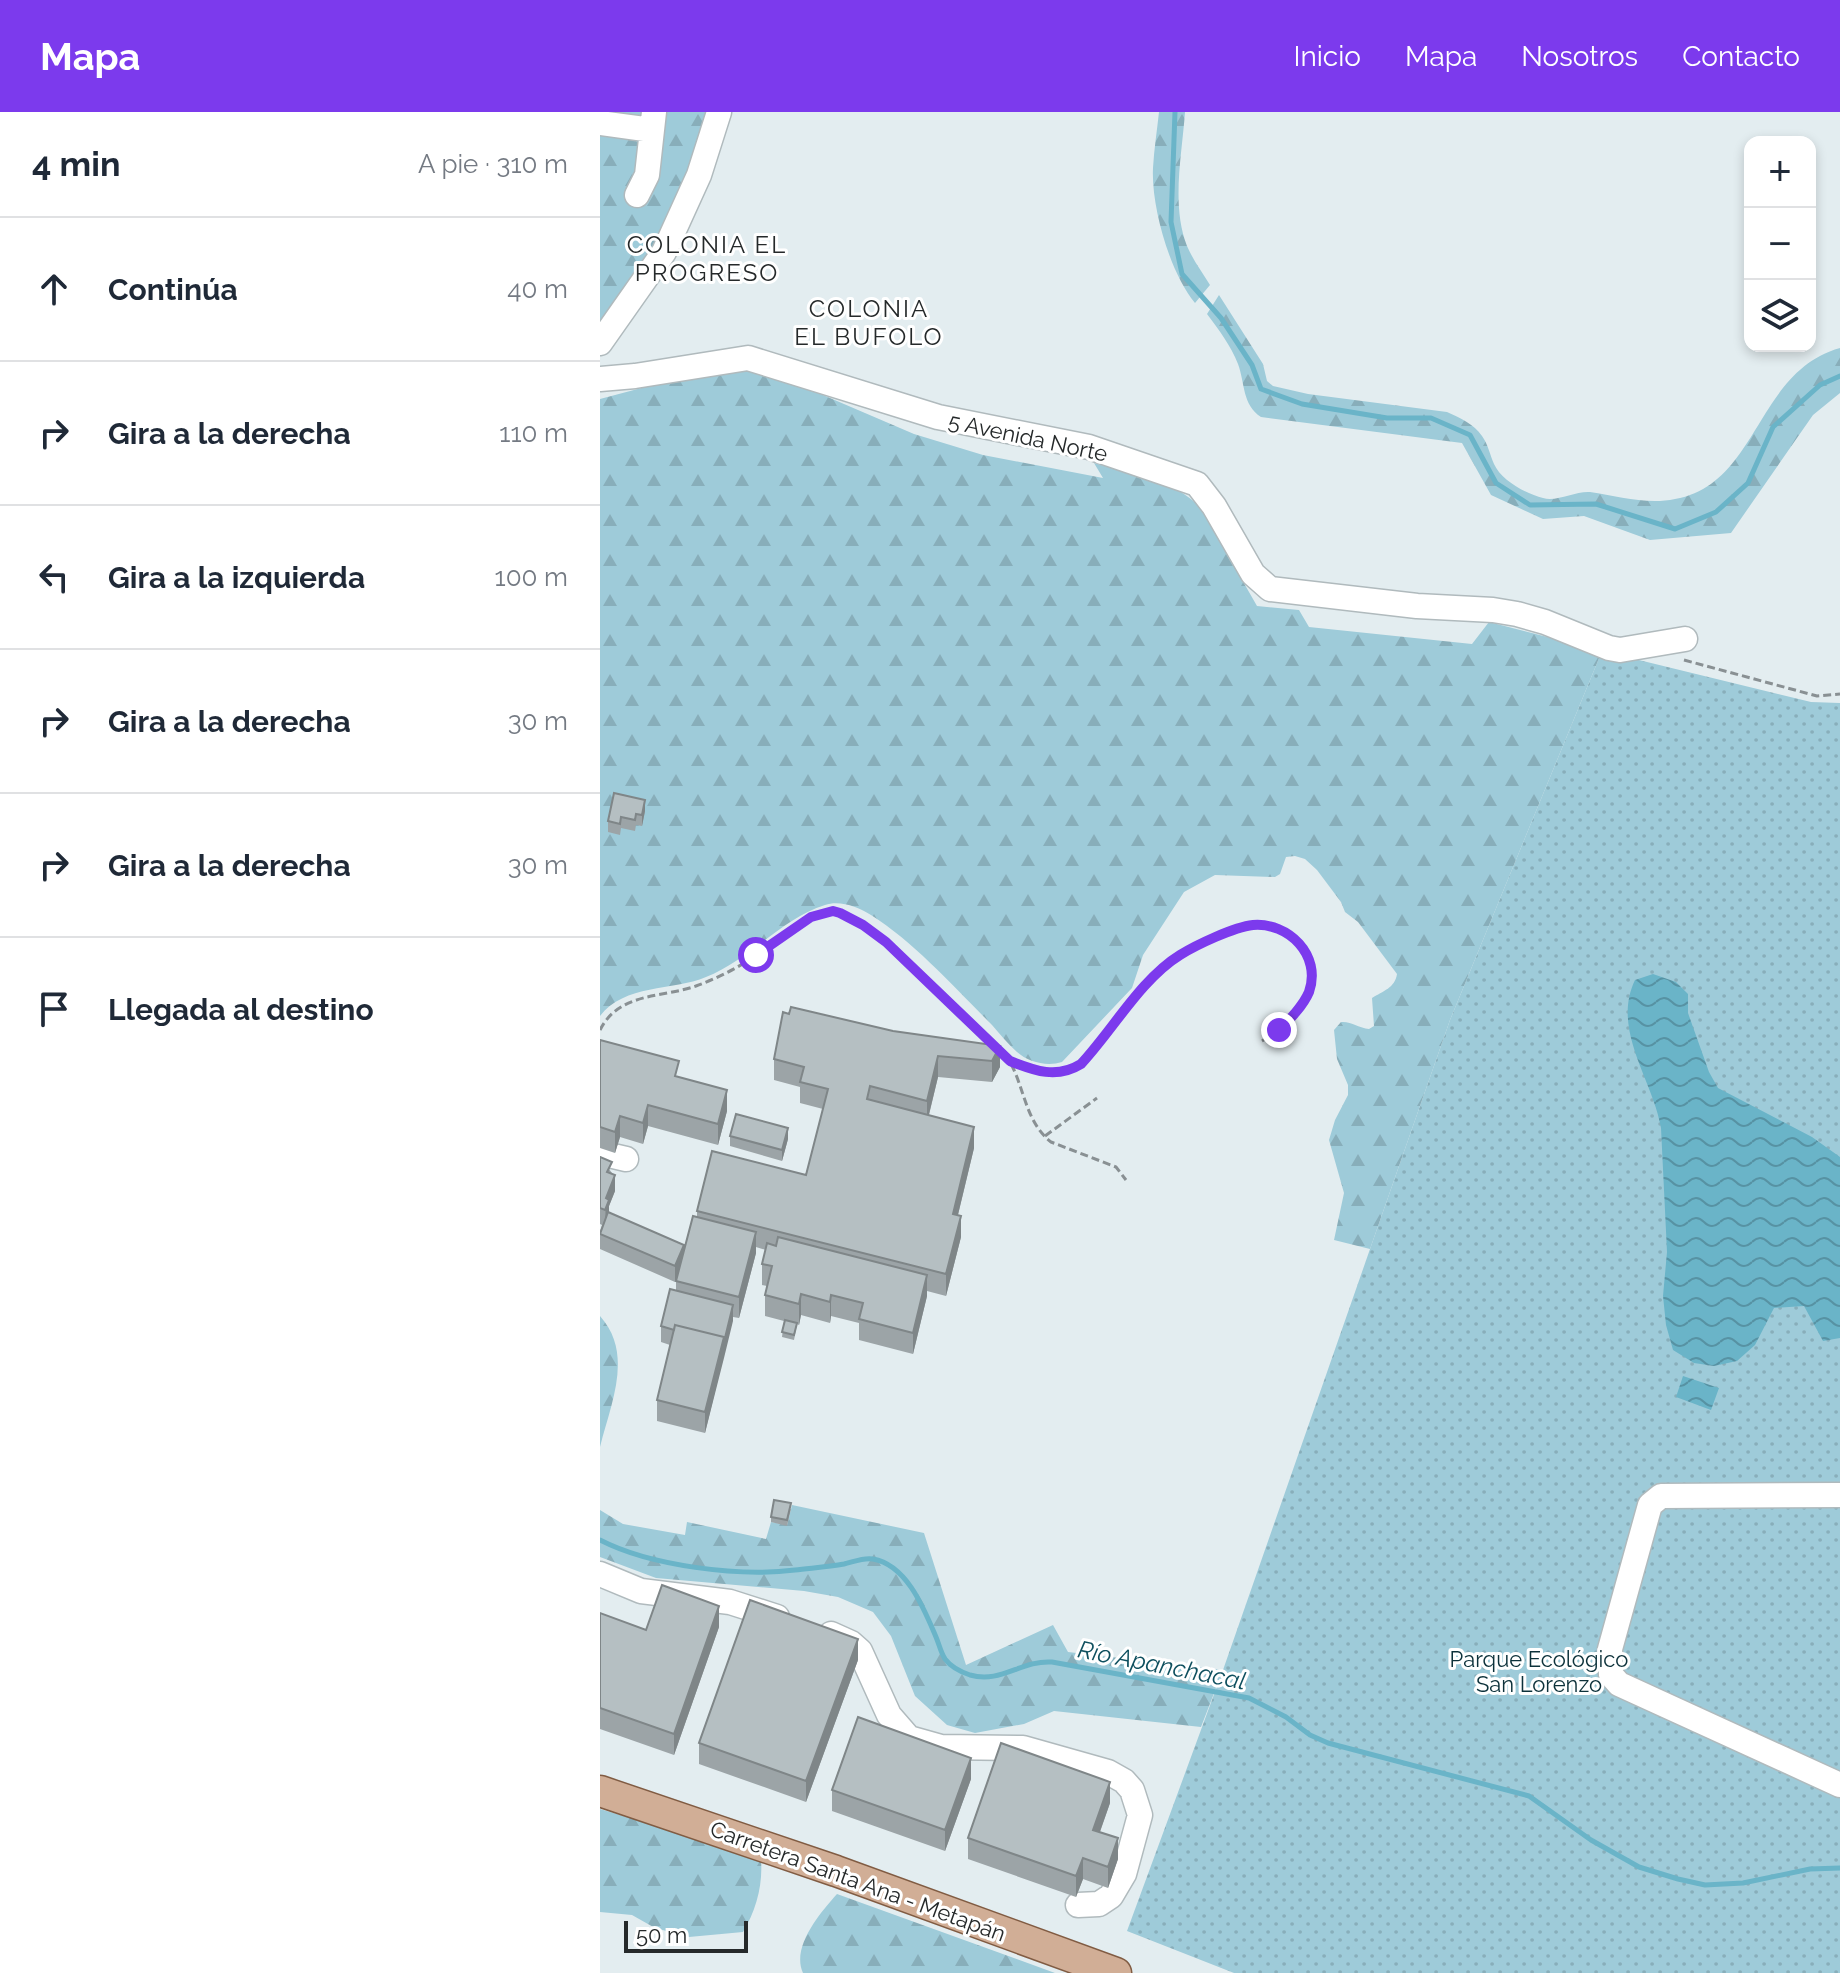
<!DOCTYPE html>
<html lang="es">
<meta charset="utf-8">
<style>
body{margin:0;font-family:Raleway,sans-serif;background:#f6f6f7;color:#1f2937}
.controls{position:absolute;right:24px;top:24px;display:grid;overflow:hidden;border-radius:16px;box-shadow:0 4px 12px #0003}
.controls button{width:72px;height:72px;display:grid;place-items:center;padding:0;border:0;border-bottom:2px solid #e0e1e3;background:#fff;color:#1f2937;font:40px sans-serif}
.scale{position:absolute;left:24px;bottom:20px;width:124px;box-sizing:border-box;padding-left:8px;border:4px solid #25292a;border-top:0;font-size:22px;line-height:28px;white-space:nowrap;color:#25292a;-webkit-text-stroke:6px #fff;paint-order:stroke}
.stop{position:absolute;width:24px;height:24px;margin:-18px;border:6px solid #7c3aed;border-radius:50%;background:#fff}
.stop.end{background:#7c3aed;border-color:#fff;box-shadow:0 2px 8px #0008}
.list{margin:0;padding:0;list-style:none}
h2{display:flex;justify-content:space-between;align-items:center;height:104px;margin:0;padding:0 32px;font-size:34px}
h2 small{font-size:26px;font-weight:400;color:#747a83}
.list li{display:grid;grid-template-columns:52px 1fr auto;gap:24px;align-items:center;box-sizing:border-box;height:144px;padding:0 32px;border-top:2px solid #e0e1e3}
.list b{display:block;font-size:30px;white-space:nowrap}
.list em{font-size:26px;font-style:normal;color:#747a83}
.icon{flex:none;width:44px;height:44px;fill:none;stroke:currentColor;stroke-width:2;stroke-linecap:round;stroke-linejoin:round}
.map{position:relative;flex:none;width:1240px;height:1861px;overflow:hidden}
header{display:flex;align-items:center;gap:48px;box-sizing:border-box;height:112px;padding:0 40px;background:#7c3aed;color:#fff}
header strong{font-size:38px}
nav{display:flex;gap:44px;margin-inline-start:auto;font-size:28px}
main{display:flex}
aside{flex:1;background:#fff}
.map>svg:first-child{display:block}
.grass{fill:url(#grass-dots)}
.forest{fill:url(#forest-firs)}
.water{fill:url(#water-waves)}
.lines{fill:none;stroke-linecap:round;stroke-linejoin:round}
.stream{stroke:#6ab4c8;stroke-width:5}
.minor-casing{stroke:#b0babd;stroke-width:27}
.major-casing{stroke:#815c43;stroke-width:33}
.path{stroke:#899093;stroke-width:3;stroke-dasharray:8 4;stroke-linecap:butt}
.minor{stroke:#fff;stroke-width:24}
.major{stroke:#d1ae96;stroke-width:30}
.wall{fill:#9ca4a7}
.shaded-wall{fill:#7f8688}
.building{fill:#b5bfc2;stroke:#7f8688;stroke-width:2}
.route{stroke:#7c3aed;stroke-width:10}
.labels{text-anchor:middle;dominant-baseline:central;stroke-width:6;stroke-linejoin:round;paint-order:stroke}
.street-label{font-size:22px;fill:#25292a;stroke:#fff}
.park-label{font-size:22px;fill:#0c313a;stroke:#fff}
.neighbourhood-label{font-size:24px;letter-spacing:2px;fill:#25292a;stroke:#fff}
.water-label{font-size:24px;font-style:italic;fill:#0f505f;stroke:#fff}
</style>
<header>
<strong>Mapa</strong>
<nav><a>Inicio</a><a>Mapa</a><a>Nosotros</a><a>Contacto</a></nav>
</header>
<main>
<aside>
<h2>4 min<small>A pie · 310 m</small></h2>
<ul class="list">
<li><svg class="icon" aria-label="ahead" viewBox="0 0 24 24"><path d="M12 20V5M6 11l6-6 6 6"/></svg><div><b>Continúa</b></div><em>40 m</em></li>
<li><svg class="icon" aria-label="right" viewBox="0 0 24 24"><path d="M7 20v-9h11M14 6l5 5-5 5"/></svg><div><b>Gira a la derecha</b></div><em>110 m</em></li>
<li><svg class="icon" aria-label="left" viewBox="0 0 24 24"><path d="M17 20v-9H6M10 6l-5 5 5 5"/></svg><div><b>Gira a la izquierda</b></div><em>100 m</em></li>
<li><svg class="icon" aria-label="right" viewBox="0 0 24 24"><path d="M7 20v-9h11M14 6l5 5-5 5"/></svg><div><b>Gira a la derecha</b></div><em>30 m</em></li>
<li><svg class="icon" aria-label="right" viewBox="0 0 24 24"><path d="M7 20v-9h11M14 6l5 5-5 5"/></svg><div><b>Gira a la derecha</b></div><em>30 m</em></li>
<li><svg class="icon" aria-label="arrive" viewBox="0 0 24 24"><path d="M6 21V4h12l-3 4 3 4H6"/></svg><div><b>Llegada al destino</b></div></li>
</ul>
</aside>
<div class="map">
<svg width="1240" height="1861" viewBox="0 0 1240 1861">
<defs>
<pattern id="grass-dots" width="8" height="8" patternUnits="userSpaceOnUse" patternTransform="scale(2)"><rect width="8" height="8" fill="#9ecbd9"/><path d="M2 2h.1M6 6h.1" fill="none" stroke="#88aeba" stroke-width="1.8" stroke-linecap="round"/></pattern>
<pattern id="forest-firs" width="22" height="20" patternUnits="userSpaceOnUse" patternTransform="scale(2)"><rect width="22" height="20" fill="#9ecbd9"/><path d="M5 1l3.5 6h-7zM16 11l3.5 6h-7z" fill="#88aeba"/></pattern>
<pattern id="water-waves" width="16" height="10" patternUnits="userSpaceOnUse" patternTransform="scale(2)"><rect width="16" height="10" fill="#6ab4c8"/><path d="M0 5q4-4 8 0t8 0" fill="none" stroke="#5792a3"/></pattern>
</defs>
<rect width="100%" height="100%" fill="#e3edf0"/>
<path class="grass" d="M1002,539L1211,590L1240,591V1861H634L527,1819L623,1558L850,908Z"/>
<path class="forest" d="M0,0H107C102,18 98,36 92,53C71,112 34,170 0,222Z
M559,0H585C582,43 571,93 587,134C593,148 602,160 610,173L595,191C570,161 551,95 553,56C554,37 557,19 559,0Z
M619,183L663,252L667,269L673,274L708,282L847,300C860,306 874,312 882,324C888,332 890,343 894,352C901,368 926,382 943,386C957,390 975,379 990,380C1018,384 1047,393 1075,387C1159,372 1155,260 1240,236V281L1213,303L1131,421L1050,428L984,404L943,407L891,383L862,331L661,305C642,293 645,271 638,252C631,234 619,218 607,202Z
M149,255L223,283L314,322L383,343L503,366L494,351C532,362 573,367 601,396L657,494L699,498L709,515L872,532L889,510L1002,539L850,908L770,1137L734,1128L744,1081L729,1028L735,1008L748,983V973L737,947L734,918L741,910C751,909 759,916 769,917L774,914L772,886C783,879 795,876 797,862L758,810L745,800L741,790L717,758L705,747L695,744L686,745L680,762L675,765L615,763L584,780L543,843L532,876L462,950C447,955 428,950 417,940C408,932 400,922 392,913C356,877 314,830 271,803C258,795 240,788 225,793C181,807 149,848 106,865C73,879 24,872 0,904V287L113,257Z
M0,1204C34,1242 11,1291 0,1335Z
M192,1393L324,1421L366,1553L453,1513L468,1540L623,1558L601,1615L454,1599L424,1612L375,1621L347,1613L315,1584L291,1524L273,1500L238,1485L204,1479L56,1466L0,1445V1398L23,1412L85,1423L87,1410L166,1427L171,1410L187,1413Z
M0,1697L155,1743L161,1748C163,1773 156,1799 143,1820L89,1825L55,1816L32,1803L0,1800Z
M237,1782L455,1861H203C191,1835 220,1801 237,1782Z"/>
<path class="water" d="M1053,862L1076,870L1088,882V901L1109,960L1118,976L1212,1025L1240,1045V1226L1223,1229L1204,1194L1174,1196L1155,1233L1137,1249L1114,1254L1094,1251L1073,1238L1066,1213L1063,1184L1067,1140L1061,1016C1053,968 1011,918 1035,868Z
M1083,1264L1119,1276L1111,1298L1076,1285Z"/>
<g class="lines">
<path class="stream" d="M575,0L571,110L582,162L621,206L652,253L661,277L702,292L787,306H831L870,323L896,371L930,393L996,392L1075,417L1116,400L1148,371L1173,315L1220,273L1240,264
M0,1428C50,1454 139,1465 195,1458C211,1456 228,1455 244,1452C253,1450 264,1445 273,1447C307,1453 324,1497 336,1525C339,1532 341,1541 345,1547C351,1555 361,1560 370,1563C401,1572 421,1548 452,1550L649,1586L686,1605L710,1623L728,1631L929,1684L991,1728L1039,1755L1078,1767L1105,1773L1143,1771L1210,1757L1240,1756"/>
<g class="minor-casing">
<path id="minor" d="M0,11L52,18
M37,83L47,63L54,0
M0,231L64,140L99,63L119,0
M0,267L35,264L148,246L338,305L489,335L597,372L614,394L653,462L670,477L817,494L893,498L917,502L945,510L1009,536L1020,538L1085,527
M0,1041L26,1047
M1240,1383L1061,1384L1050,1393L1010,1537L1011,1563L1019,1572L1240,1673
M0,1462L41,1479L130,1490L177,1505
M231,1522L251,1531L260,1539L289,1603L309,1626L341,1635L423,1636L508,1660L524,1669L532,1678L540,1703L524,1762L511,1784L499,1792L478,1793"/>
</g>
<g class="major-casing">
<path id="major" d="M0,1679L236,1759L516,1861"/>
</g>
<path class="path" d="M1084,548L1217,584L1240,582
M0,918C19,880 62,886 96,874C113,868 131,859 146,850C169,836 187,816 212,805C219,802 228,799 235,800C271,805 373,912 404,941C425,968 422,1007 451,1030L516,1055L526,1068
M410,949C429,956 448,965 469,959C491,952 535,885 554,865C572,846 593,837 616,827C631,820 645,812 662,813C675,813 684,819 694,827C738,860 694,909 662,929
M445,1024L497,986"/>
<use href="#minor" class="minor"/>
<use href="#major" class="major"/>
</g>
<path class="wall" d="M45,699L42,714L36,713L35,719L21,716L20,723L8,720V709Z
M293,919L400,934V955L392,970L338,965L329,1003L374,1036L358,1103L361,1125L346,1184L327,1179V1184L313,1242L259,1228V1211L231,1204L230,1211L201,1203L199,1213L197,1212L194,1228L182,1225L184,1209L165,1204V1183L167,1174L162,1173V1152L166,1138L156,1135V1141L139,1206L133,1205L105,1321L57,1309V1288L70,1233L61,1230V1214L76,1178V1168L75,1170L0,1137V1119L2,1113L0,1112V1045L12,1061L15,1079L9,1094V1101L84,1137L97,1105V1099L206,1063L223,997L200,991V975L174,968V947Z
M0,930L79,965L127,999L118,1033L48,1014L43,1032L20,1025L15,1041L0,1036Z
M130,1024L188,1027L182,1049L130,1034Z
M191,1397L187,1414L171,1410V1405Z
M0,1501L46,1518L119,1515L74,1643L0,1617Z
M258,1548L206,1690L99,1652V1631Z
M371,1667L345,1739L232,1699V1678Z
M510,1691L500,1720L518,1747L508,1776L483,1767L476,1785L368,1747V1726Z"/>
<path class="shaded-wall" d="M45,688V699L42,714V703Z
M400,934V955L392,970V949Z
M338,944V965L327,1010V989Z
M127,978V999L118,1033V1012Z
M48,993V1014L43,1032V1011Z
M20,1004V1025L15,1041V1020Z
M374,1015V1036L353,1123V1102Z
M188,1016V1027L182,1049V1038Z
M15,1063V1079L9,1094V1103L5,1114L6,1086Z
M361,1104V1125L346,1184V1162Z
M156,1120V1141L139,1206V1185Z
M84,1133V1149L75,1170V1154Z
M327,1163V1184L313,1242V1221Z
M201,1182V1203L199,1213V1192Z
M231,1183V1204L230,1211V1190Z
M133,1193V1209L124,1246V1230Z
M124,1225V1246L105,1321V1300Z
M119,1494V1515L74,1643V1622Z
M258,1527V1548L206,1690V1669Z
M371,1646V1667L345,1739V1718Z
M510,1670V1691L493,1739V1718Z
M518,1726V1747L508,1776V1755Z
M483,1746V1767L476,1785V1764Z"/>
<path class="building" d="M14,681L45,688L42,703L36,702L35,708L21,705L20,712L8,709Z
M191,895L293,919L400,934L392,949L338,944L327,989L270,974L267,987L374,1015L353,1102L361,1104L346,1162L97,1099L112,1039L206,1063L228,977L200,970L204,955L174,947L183,900L189,902Z
M0,928L79,949L75,964L127,978L118,1012L48,993L43,1011L20,1004L15,1020L0,1015Z
M136,1002L188,1016L182,1038L130,1024Z
M0,1045L12,1050L7,1060L15,1063L6,1086L9,1088L5,1098L0,1096Z
M8,1100L84,1133L75,1154L0,1122Z
M93,1104L156,1120L139,1185L76,1169Z
M178,1125L327,1163L313,1221L259,1207L263,1191L231,1183L230,1190L201,1182L199,1192L165,1183L172,1154L162,1152L167,1131L176,1134Z
M70,1177L133,1193L124,1230V1225L75,1213L74,1218L61,1214Z
M185,1208L197,1211L194,1223L182,1220Z
M75,1213L124,1225L105,1300L57,1288Z
M174,1388L191,1391L187,1408L171,1405Z
M62,1473L119,1494L74,1622L0,1596V1501L46,1518Z
M150,1488L258,1527L206,1669L99,1631Z
M258,1605L371,1646L345,1718L232,1678Z
M401,1631L510,1670L493,1718L518,1726L508,1755L483,1746L476,1764L368,1726Z"/>
<g class="lines">
<path class="route" d="M156,843L211,805L233,799L240,801L263,813L286,830L410,949C435,959 457,967 481,952C512,919 541,867 580,843C596,833 634,815 653,813C688,810 722,843 709,880C703,894 690,907 679,918"/>
</g>
<g class="labels">
<g class="street-label">
<text transform="translate(428 325) rotate(12)">5 Avenida Norte</text>
<text transform="translate(258 1769) rotate(20)">Carretera Santa Ana - Metapán</text>
</g>
<g class="park-label">
<text x="939" y="1547">Parque Ecológico<tspan x="939" dy="25">San Lorenzo</tspan></text>
</g>
<g class="neighbourhood-label">
<text x="107" y="132">COLONIA EL<tspan x="107" dy="28">PROGRESO</tspan></text>
<text x="269" y="196">COLONIA<tspan x="269" dy="28">EL BUFOLO</tspan></text>
</g>
<g class="water-label">
<text transform="translate(562 1553) rotate(11)">Río Apanchacal</text>
</g>
</g>
</svg>
<div class="controls">
<button>+</button>
<button>−</button>
<button><svg class="icon" aria-label="layers" viewBox="0 0 24 24"><path d="M12 4l9 5-9 5-9-5zM3 14l9 5 9-5"/></svg></button>
</div>
<div class="scale">50 m</div>
<div class="stop" style="left:156px;top:843px"></div>
<div class="stop end" style="left:679px;top:918px"></div>
</div>
</main>
